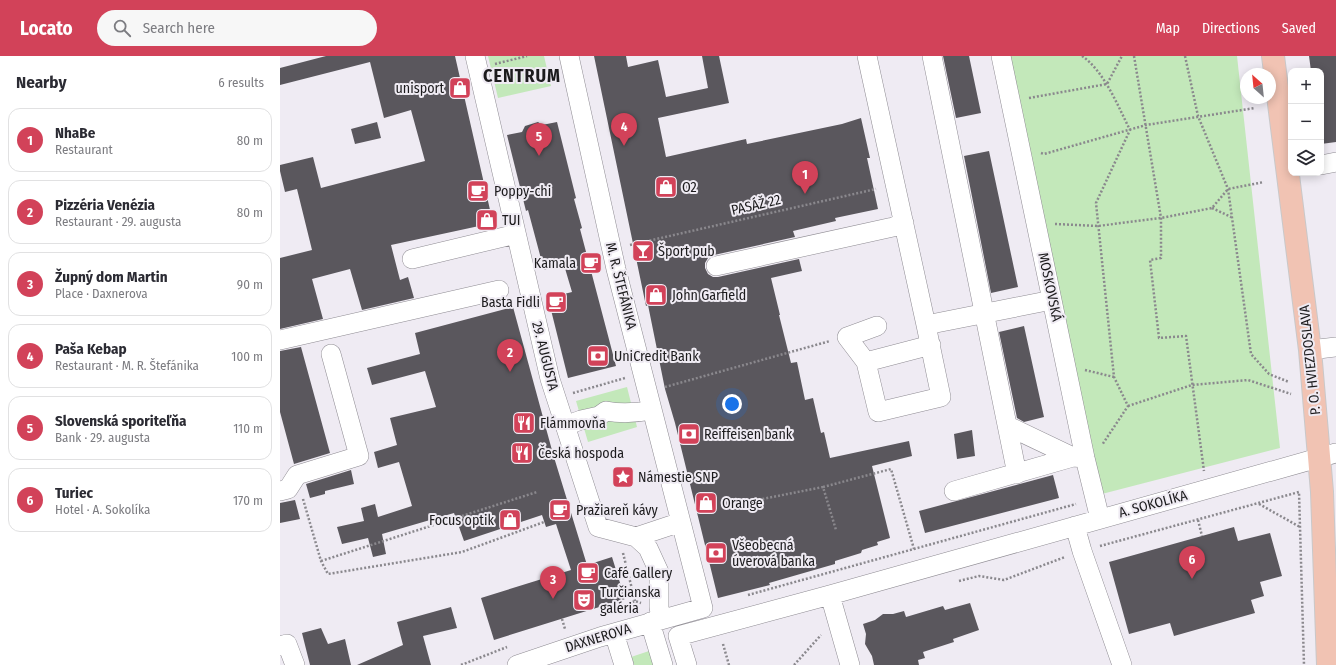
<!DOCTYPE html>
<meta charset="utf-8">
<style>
body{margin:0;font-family:"Fira Sans Condensed",sans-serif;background:#f7f7f7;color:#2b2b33}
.controls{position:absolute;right:12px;top:12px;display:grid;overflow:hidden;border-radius:8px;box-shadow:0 2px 10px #0003}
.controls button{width:36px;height:36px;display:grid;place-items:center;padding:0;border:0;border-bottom:1px solid #e1e1e2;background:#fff;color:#2b2b33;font:20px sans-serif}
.compass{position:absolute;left:960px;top:12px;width:36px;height:36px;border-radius:50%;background:#fff;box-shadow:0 2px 10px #0003;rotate:333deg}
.you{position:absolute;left:452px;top:348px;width:14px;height:14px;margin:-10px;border:3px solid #fff;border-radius:50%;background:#1a73e8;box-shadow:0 0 0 6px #1a73e833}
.badge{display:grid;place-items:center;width:26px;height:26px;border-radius:50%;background:#d24259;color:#fff;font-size:13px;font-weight:700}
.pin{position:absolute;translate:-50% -33px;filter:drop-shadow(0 1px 2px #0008)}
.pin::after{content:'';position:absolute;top:21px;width:14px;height:12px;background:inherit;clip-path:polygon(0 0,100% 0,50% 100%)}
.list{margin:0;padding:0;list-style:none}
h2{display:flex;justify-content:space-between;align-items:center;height:52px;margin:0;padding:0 16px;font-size:17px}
h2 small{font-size:13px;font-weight:400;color:#7c7c81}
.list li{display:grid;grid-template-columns:26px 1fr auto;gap:12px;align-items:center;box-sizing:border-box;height:64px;margin:0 8px 8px;padding:0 8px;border:1px solid #e1e1e2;border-radius:12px}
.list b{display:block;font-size:15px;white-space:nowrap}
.list p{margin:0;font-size:13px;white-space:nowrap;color:#7c7c81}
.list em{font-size:13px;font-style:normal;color:#7c7c81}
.icon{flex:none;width:22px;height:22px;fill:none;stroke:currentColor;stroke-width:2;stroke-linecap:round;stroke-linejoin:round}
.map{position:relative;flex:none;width:1056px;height:609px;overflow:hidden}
header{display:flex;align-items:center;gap:24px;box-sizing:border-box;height:56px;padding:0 20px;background:#d24259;color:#fff}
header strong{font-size:19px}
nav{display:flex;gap:22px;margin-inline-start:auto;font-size:14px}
.search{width:280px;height:36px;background:#f7f7f7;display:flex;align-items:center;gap:10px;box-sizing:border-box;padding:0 14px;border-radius:22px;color:#7c7c81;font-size:15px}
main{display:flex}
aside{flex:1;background:#fff}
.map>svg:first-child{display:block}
.green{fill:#c3e8ba}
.building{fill:#5a575d}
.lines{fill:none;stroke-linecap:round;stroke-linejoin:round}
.minor-casing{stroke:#8f8c93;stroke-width:20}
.major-casing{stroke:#c9c8c9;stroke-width:24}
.path{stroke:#8a888d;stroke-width:2.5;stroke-dasharray:2 2;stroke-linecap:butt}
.minor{stroke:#fff;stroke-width:19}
.major{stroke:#f1c3b3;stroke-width:22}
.labels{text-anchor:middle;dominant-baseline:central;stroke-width:4;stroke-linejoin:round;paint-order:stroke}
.poi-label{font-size:14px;fill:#1c1b1d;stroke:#efebf3;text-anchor:start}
.street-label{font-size:14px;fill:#1c1b1d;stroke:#efebf3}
.district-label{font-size:18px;font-weight:bold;letter-spacing:1px;fill:#1c1b1d;stroke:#efebf3}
</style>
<header>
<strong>Locato</strong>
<div class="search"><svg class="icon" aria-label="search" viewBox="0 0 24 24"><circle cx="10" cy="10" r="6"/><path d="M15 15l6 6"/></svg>Search here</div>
<nav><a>Map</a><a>Directions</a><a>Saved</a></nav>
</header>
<main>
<aside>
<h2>Nearby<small>6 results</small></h2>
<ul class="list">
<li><span class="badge">1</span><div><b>NhaBe</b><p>Restaurant</p></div><em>80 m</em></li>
<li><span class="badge">2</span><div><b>Pizzéria Venézia</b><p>Restaurant · 29. augusta</p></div><em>80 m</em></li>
<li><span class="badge">3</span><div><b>Župný dom Martin</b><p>Place · Daxnerova</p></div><em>90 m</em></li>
<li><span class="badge">4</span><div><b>Paša Kebap</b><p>Restaurant · M. R. Štefánika</p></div><em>100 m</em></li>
<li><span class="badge">5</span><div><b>Slovenská sporiteľňa</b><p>Bank · 29. augusta</p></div><em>110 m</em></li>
<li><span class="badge">6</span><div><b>Turiec</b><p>Hotel · A. Sokolíka</p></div><em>170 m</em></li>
</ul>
</aside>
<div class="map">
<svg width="1056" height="609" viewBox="0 0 1056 609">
<rect width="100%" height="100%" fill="#efebf3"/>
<path class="green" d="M208,0H264L271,30L218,42Z
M725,0H957L1000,392L818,439Z
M347,331L357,371L308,386L296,345Z
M369,595L374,609H350L348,602Z"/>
<path class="building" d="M46,0H175L213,167L111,189L120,224L128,221L134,242L82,254L70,213L32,223L43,263L0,273V202L32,194L17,133L5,136L0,115V109L33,101L41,132L145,105L131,54L104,62L90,6L0,29V12Z
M314,0H346L348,11L378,4L386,41L428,32L422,0H439L449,47L378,62L386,101L466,83L467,88L562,68L581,62L590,102H587L598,153L555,162L556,165L513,175L515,181L434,199L428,202L425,207V212L428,218L433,221H438L519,203L522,215L491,222L500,259H499L511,307L517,306L525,344L533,342L541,377L544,376L550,402L629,385L632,400L592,410L610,482L597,486L598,489L582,494L581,497L555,505V508L489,527L490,529L438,542L395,367L385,333L368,249L366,250Z
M663,0H689L701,57L676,62Z
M1029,0H1056V86L1041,88V15H1031Z
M97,66L101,82L75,88L71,73Z
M258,66L262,69L277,66L296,142L294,143L302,172L300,173L336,310L288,322L268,242L292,236L284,209L264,214L248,154L246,155L227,79L242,76L245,70Z
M709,95L738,231L711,237L684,100Z
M233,251L273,398L307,509L332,501L345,543L214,584L201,542L291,514L276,468L266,471L262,459L184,485L174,457L102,478L106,498L93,501L88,482L62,488L57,471L84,465L81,452L95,448L98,461L132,450L119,406L98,412L94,396L117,389L110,362L156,351L145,315L92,329L87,312L140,298L135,277Z
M744,270L764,361L744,366L737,362L719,276Z
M21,291L50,397L14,408L0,356V295Z
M692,374L695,400L677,403L674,378Z
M71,414L74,428L45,435V438L30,442L26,428Z
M773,419L779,442L645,477L639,455Z
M15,444L20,463L0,467V447Z
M954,471L958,485L990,477L1002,520L980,526L984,540L971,544L975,557L894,580L890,567L849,578L829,506Z
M690,547L699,574L673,583L674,586L643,596L645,602L638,604L639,609H594L592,600L585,588L586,578L583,568L595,564L603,558H613L624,555L626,561L663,550L665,554Z
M171,551L177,572L143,580L151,609H77L123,589L117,566Z
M41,572L48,588L65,583L71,609H30L22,577Z"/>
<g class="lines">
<g class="minor-casing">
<path id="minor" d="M195,0L270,323L318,471L356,481L368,492L379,516V551L381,563
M587,0L646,269L661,341L598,356L586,306L651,289
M652,0L737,418
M721,0L805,402L820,463
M1041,109L1056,106
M132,203L236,178
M436,210L613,171L624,167
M646,269L772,244
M0,284L219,234
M1030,294L1056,291
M586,306L567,281L597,270
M285,370L301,364L319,360L326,355C342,358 356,357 372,354
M728,370L793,401
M0,435L8,433L17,419L79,400L51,298
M674,435L793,401L805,402
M795,470L802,495L842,609
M356,481L401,466
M550,539L570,609
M370,566L383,609
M334,577L344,609
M0,590L7,588L15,609
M237,609L320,581L423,552L336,213L289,0
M407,609L398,580L550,539L1056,397"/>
</g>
<g class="major-casing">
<path id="major" d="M993,0L1030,294L1042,436L1048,609"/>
</g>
<path class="path" d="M802,0C824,15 838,50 850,74L816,147L834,321L848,350L822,389
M854,0L881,162V202L870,204L879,282L906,280L924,415
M905,0L918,60L948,133L971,298L989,318L1009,326
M215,8L247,0
M749,42L827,28L842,0
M761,97L764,98L866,69L975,52
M932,152L951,161
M775,168L818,170L881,162L932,152L948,133L984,126
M350,189L596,133
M805,314L834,321
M385,331L550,285
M293,337L345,322
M848,350L912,329L968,324L1011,338
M543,431L611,413L634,493
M23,443L41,505L48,518L182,496L264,466
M979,448L1020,471
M447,450L543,431L556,474
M918,464L922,480
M820,490L1019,436L1024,609
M343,497L355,545
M41,505L257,436
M679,525L699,520L724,524L785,501
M468,539L796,448
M323,559L355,545L361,547
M282,563L285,573
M443,588L449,609
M181,609L227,591
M514,609L541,579"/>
<use href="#minor" class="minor"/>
<use href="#major" class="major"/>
</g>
<defs>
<g id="shop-square" transform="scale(1.15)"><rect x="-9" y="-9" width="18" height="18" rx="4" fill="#d24259" stroke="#efebf3"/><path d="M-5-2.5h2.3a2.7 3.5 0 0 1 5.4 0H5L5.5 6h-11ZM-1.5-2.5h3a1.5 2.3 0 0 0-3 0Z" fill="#fff"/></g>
<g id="cafe-square" transform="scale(1.15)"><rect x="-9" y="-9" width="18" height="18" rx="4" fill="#d24259" stroke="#efebf3"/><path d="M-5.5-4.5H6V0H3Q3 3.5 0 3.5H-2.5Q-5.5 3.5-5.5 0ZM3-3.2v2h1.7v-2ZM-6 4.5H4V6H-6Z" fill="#fff"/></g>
<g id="bar-square" transform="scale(1.15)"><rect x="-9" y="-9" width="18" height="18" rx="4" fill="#d24259" stroke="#efebf3"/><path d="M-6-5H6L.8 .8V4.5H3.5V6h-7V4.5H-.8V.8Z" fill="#fff"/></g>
<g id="bank-square" transform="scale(1.15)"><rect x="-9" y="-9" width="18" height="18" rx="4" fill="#d24259" stroke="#efebf3"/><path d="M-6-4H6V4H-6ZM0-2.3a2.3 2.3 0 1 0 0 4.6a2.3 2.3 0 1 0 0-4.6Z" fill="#fff"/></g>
<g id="restaurant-square" transform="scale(1.15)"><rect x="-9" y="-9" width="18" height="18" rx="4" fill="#d24259" stroke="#efebf3"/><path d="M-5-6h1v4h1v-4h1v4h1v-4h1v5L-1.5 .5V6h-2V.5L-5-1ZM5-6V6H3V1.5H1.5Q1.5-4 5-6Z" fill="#fff"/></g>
<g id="sight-square" transform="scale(1.15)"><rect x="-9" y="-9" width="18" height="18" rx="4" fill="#d24259" stroke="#efebf3"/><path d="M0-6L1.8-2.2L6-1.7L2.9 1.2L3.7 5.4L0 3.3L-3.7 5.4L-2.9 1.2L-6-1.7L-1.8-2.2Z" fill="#fff"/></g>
<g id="theatre-square" transform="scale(1.15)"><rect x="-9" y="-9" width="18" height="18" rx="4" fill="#d24259" stroke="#efebf3"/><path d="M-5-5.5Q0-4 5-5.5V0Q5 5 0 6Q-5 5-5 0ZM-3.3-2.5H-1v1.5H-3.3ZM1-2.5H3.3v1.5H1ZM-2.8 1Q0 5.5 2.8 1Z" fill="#fff"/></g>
</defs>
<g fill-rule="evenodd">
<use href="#shop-square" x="180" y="32"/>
<use href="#shop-square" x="386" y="131"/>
<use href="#cafe-square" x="198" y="135"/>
<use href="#shop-square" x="207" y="164"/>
<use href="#bar-square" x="363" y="195"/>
<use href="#cafe-square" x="311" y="207"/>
<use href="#shop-square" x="376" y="239"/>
<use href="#cafe-square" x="276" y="246"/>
<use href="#bank-square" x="318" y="300"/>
<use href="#restaurant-square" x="244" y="367"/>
<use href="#bank-square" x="409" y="378"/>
<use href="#restaurant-square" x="242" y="397"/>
<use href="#sight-square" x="343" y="421"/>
<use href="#shop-square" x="426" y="447"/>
<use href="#cafe-square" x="280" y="454"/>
<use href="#shop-square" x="230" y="464"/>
<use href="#bank-square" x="436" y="497"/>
<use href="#cafe-square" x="308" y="517"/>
<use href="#theatre-square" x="304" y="544"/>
</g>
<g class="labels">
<g class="poi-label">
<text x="164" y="32" text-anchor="end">unisport</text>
<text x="402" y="131">O2</text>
<text x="214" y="135">Poppy-chi</text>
<text x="222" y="164">TUI</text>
<text x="378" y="195">Šport pub</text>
<text x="296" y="207" text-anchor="end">Kamala</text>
<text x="392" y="239">John Garfield</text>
<text x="260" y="246" text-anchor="end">Basta Fidli</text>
<text x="334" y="300">UniCredit Bank</text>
<text x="260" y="367">Flámmovňa</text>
<text x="424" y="378">Reiffeisen bank</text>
<text x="258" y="397">Česká hospoda</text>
<text x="358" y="421">Námestie SNP</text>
<text x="442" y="447">Orange</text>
<text x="296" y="454">Pražiareň kávy</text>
<text x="214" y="464" text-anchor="end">Focus optik</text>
<text x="452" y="489">Všeobecná<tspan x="452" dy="16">úverová banka</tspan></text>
<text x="324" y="517">Café Gallery</text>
<text x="320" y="536">Turčianska<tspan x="320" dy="16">galéria</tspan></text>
</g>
<g class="street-label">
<text transform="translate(476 149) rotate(-13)">PASÁŽ 22</text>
<text transform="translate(341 230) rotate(76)">M. R. ŠTEFÁNIKA</text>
<text transform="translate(770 231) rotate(78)">MOSKOVSKÁ</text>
<text transform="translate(265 300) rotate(76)">29. AUGUSTA</text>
<text transform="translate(1030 304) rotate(-96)">P. O. HVIEZDOSLAVA</text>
<text transform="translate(873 448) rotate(-15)">A. SOKOLÍKA</text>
<text transform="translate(318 582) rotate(-17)">DAXNEROVA</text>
</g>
<g class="district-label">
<text x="242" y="20">CENTRUM</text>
</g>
</g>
</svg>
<div class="controls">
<button>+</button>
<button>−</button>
<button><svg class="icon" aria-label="layers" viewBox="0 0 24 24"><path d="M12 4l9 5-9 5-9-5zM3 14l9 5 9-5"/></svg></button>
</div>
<svg class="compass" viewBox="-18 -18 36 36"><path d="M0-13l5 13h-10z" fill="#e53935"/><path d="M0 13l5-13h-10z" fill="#7c7c81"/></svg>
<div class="you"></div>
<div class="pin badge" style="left:525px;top:138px">1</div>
<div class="pin badge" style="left:230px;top:316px">2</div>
<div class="pin badge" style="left:273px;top:543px">3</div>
<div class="pin badge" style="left:344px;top:90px">4</div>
<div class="pin badge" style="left:259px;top:100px">5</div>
<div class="pin badge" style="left:912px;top:523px">6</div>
</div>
</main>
